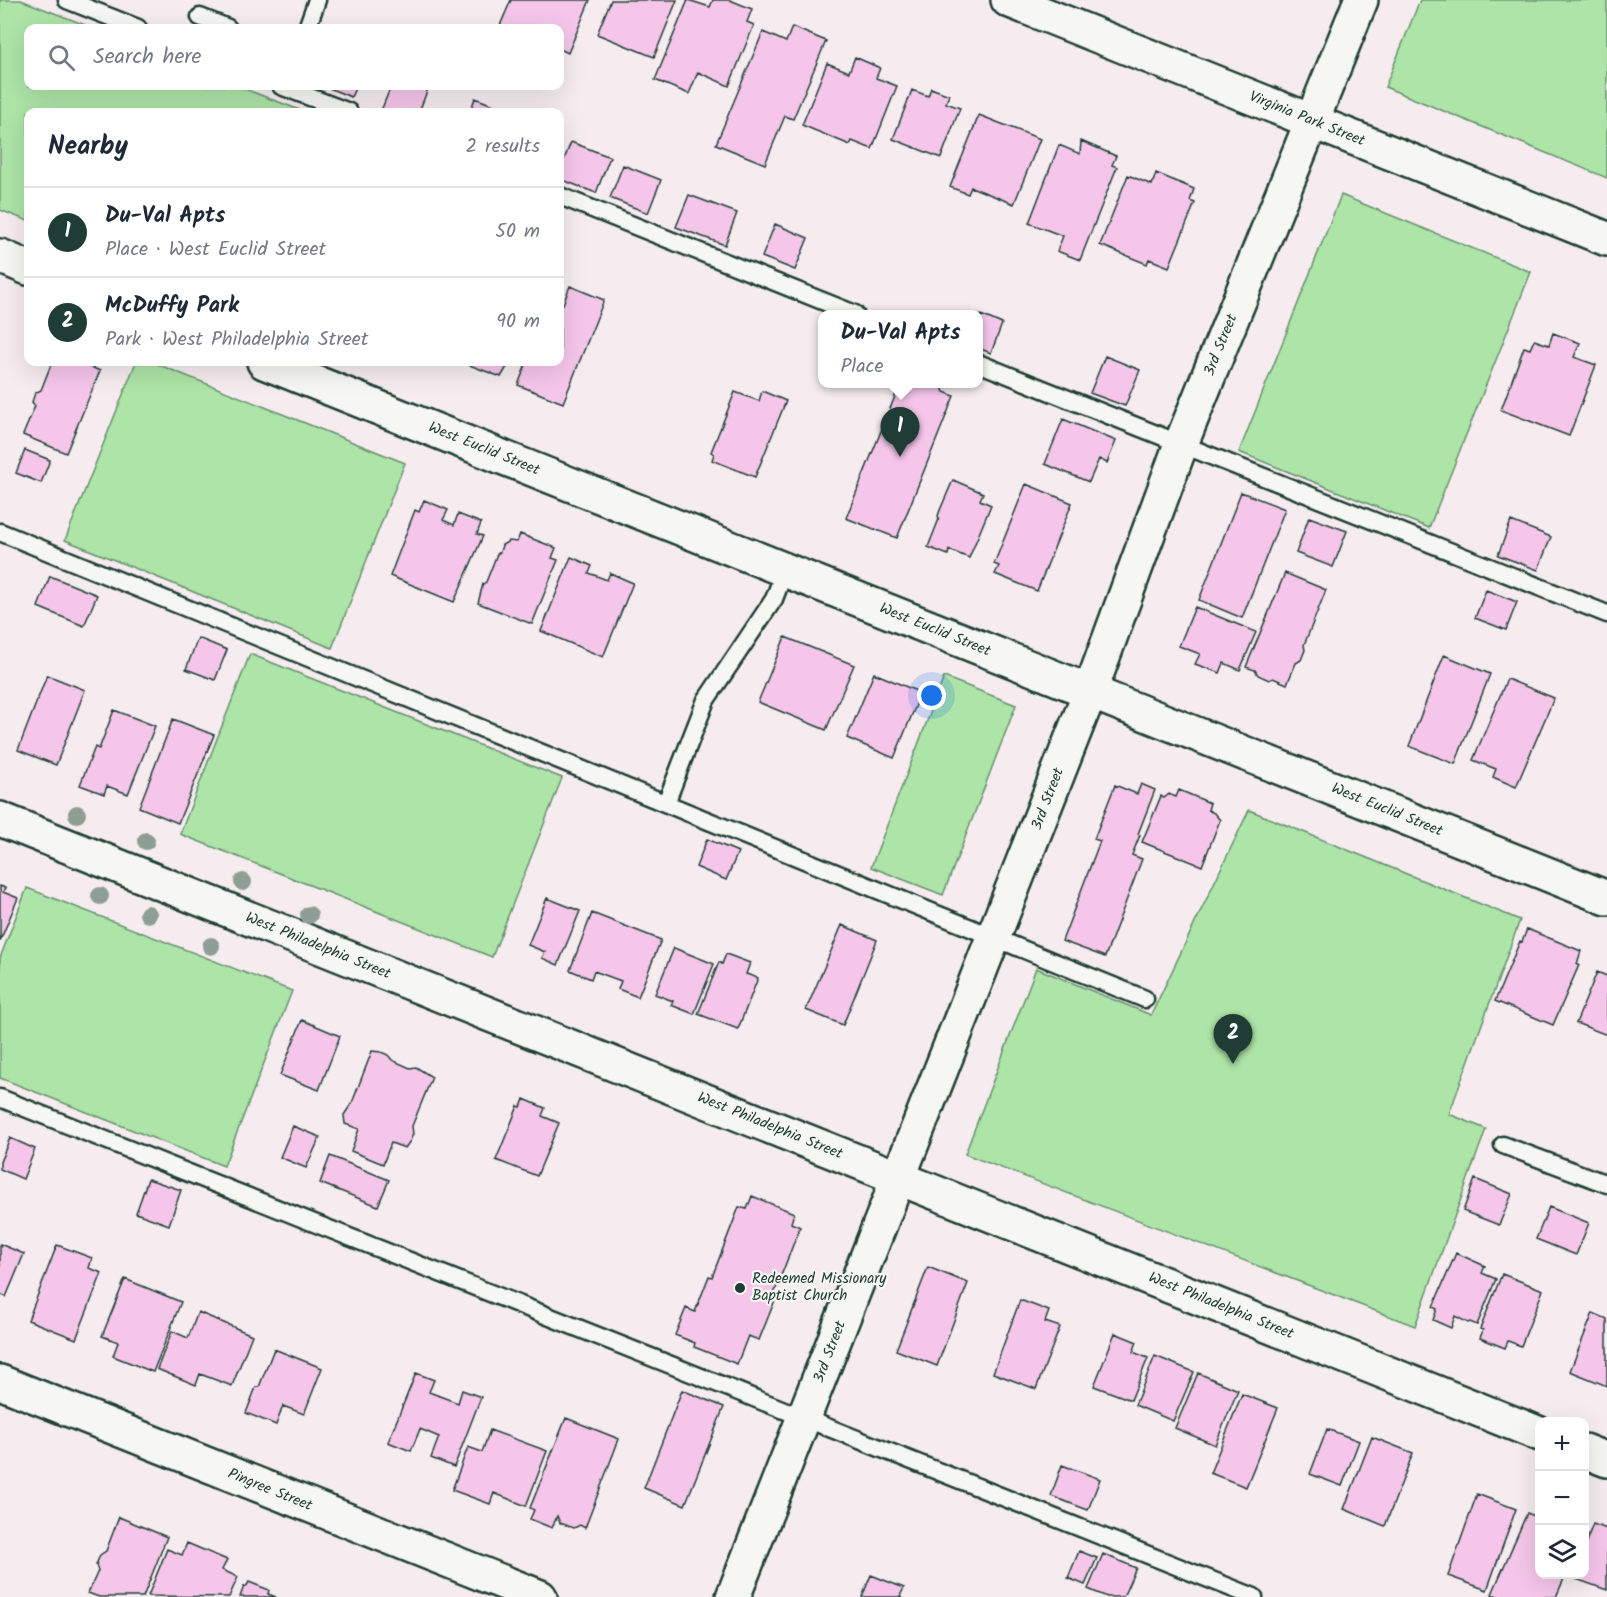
<!DOCTYPE html>
<meta charset="utf-8">
<style>
body{margin:0;font-family:Kalam,sans-serif;background:#f2f2f3;color:#1f2937}
.controls{position:absolute;right:18px;bottom:18px;display:grid;overflow:hidden;border-radius:12px;box-shadow:0 6px 24px #0002}
.controls button{width:54px;height:54px;display:grid;place-items:center;padding:0;border:0;border-bottom:2px solid #e0e1e3;background:#fff;color:#1f2937;font:30px sans-serif}
.you{position:absolute;left:932px;top:696px;width:21px;height:21px;margin:-15px;border:4px solid #fff;border-radius:50%;background:#1a73e8;box-shadow:0 0 0 9px #1a73e833}
.badge{display:grid;place-items:center;width:39px;height:39px;border-radius:50%;background:#1f3d34;color:#fff;font-size:20px;font-weight:700}
.pin{position:absolute;translate:-50% -50px;filter:drop-shadow(0 2px 3px #0008)}
.pin::after{content:'';position:absolute;top:32px;width:21px;height:18px;background:inherit;clip-path:polygon(0 0,100% 0,50% 100%)}
.popup{position:absolute;left:818px;top:310px;width:165px;height:78px;box-sizing:border-box;display:grid;place-content:center;border-radius:12px;background:#fff;filter:drop-shadow(0 2px 4px #0005);font-size:20px;white-space:nowrap;color:#747a83}
.popup b{font-size:22px;color:#1f2937}
.popup::after{content:'';position:absolute;left:50%;top:100%;margin-left:-12px;border:12px solid transparent;border-top-color:#fff}
.list{margin:0;padding:0;list-style:none}
h2{display:flex;justify-content:space-between;align-items:center;height:78px;margin:0;padding:0 24px;font-size:26px}
h2 small{font-size:20px;font-weight:400;color:#747a83}
.list li{display:grid;grid-template-columns:39px 1fr auto;gap:18px;align-items:center;box-sizing:border-box;height:90px;padding:0 24px;border-top:2px solid #e0e1e3}
.list b{display:block;font-size:22px;white-space:nowrap}
.list p{margin:0;font-size:20px;white-space:nowrap;color:#747a83}
.list em{font-size:20px;font-style:normal;color:#747a83}
.icon{flex:none;width:33px;height:33px;fill:none;stroke:currentColor;stroke-width:2;stroke-linecap:round;stroke-linejoin:round}
.map{position:relative;flex:none;width:1607px;height:1597px;overflow:hidden}
.search{position:absolute;background:#fff;box-shadow:0 6px 24px #0002;left:24px;top:24px;width:540px;height:66px;display:flex;align-items:center;gap:15px;box-sizing:border-box;padding:0 21px;border-radius:12px;color:#747a83;font-size:22px}
.panel{position:absolute;background:#fff;box-shadow:0 6px 24px #0002;left:24px;top:108px;width:540px;height:258px;border-radius:12px}
.map>svg:first-child{display:block}
.green{fill:#ade4a7;stroke:#66906e;stroke-width:1.5}
.building{fill:#f5c6ea;stroke:#1f3d34;stroke-width:1.5}
.lines{fill:none;stroke-linecap:round;stroke-linejoin:round}
.service-casing{stroke:#1f3d34;stroke-width:21}
.minor-casing{stroke:#1f3d34;stroke-width:38}
.tertiary-casing{stroke:#1f3d34;stroke-width:38}
.service{stroke:#f6f6f2;stroke-width:16}
.minor{stroke:#f6f6f2;stroke-width:33}
.tertiary{stroke:#f6f6f2;stroke-width:33}
.tree{fill:#8f9e95}
.poi-dot{fill:#1f3d34;stroke:#f6f6f2;stroke-width:2}
.labels{text-anchor:middle;dominant-baseline:central;stroke-width:4.5;stroke-linejoin:round;paint-order:stroke}
.street-label{font-size:15px;fill:#1f3d34;stroke:#f6f6f2}
.poi-label{font-size:15px;fill:#1f3d34;stroke:#f6f6f2;text-anchor:start}
</style>
<div class="map">
<svg width="1607" height="1597" viewBox="0 0 1607 1597">
<rect width="100%" height="100%" fill="#f6ecf0"/>
<filter id="ink" filterUnits="userSpaceOnUse"><feTurbulence type="fractalNoise" baseFrequency=".0167" numOctaves="2"/><feDisplacementMap in="SourceGraphic" scale="12" xChannelSelector="R" yChannelSelector="G"/><feConvolveMatrix kernelMatrix="1 2 1 2 8 2 1 2 1" color-interpolation-filters="sRGB"/></filter>
<g filter="url(#ink)">
<path class="green" d="M0,0H21L93,28H28V86H237L305,112H28V221L0,210Z
M1420,0H1607V178L1385,87Z
M1341,195L1531,272L1429,528L1239,452Z
M136,362H152L405,463L332,648L65,540Z
M250,654L562,778L492,957L180,834Z
M944,677L1016,705L943,895L871,867Z
M1249,810L1520,920L1449,1114L1486,1129L1415,1326L965,1154L1036,968L1151,1015Z
M27,888L292,991L224,1166L0,1078V958Z"/>
<path class="building" d="M511,0H590L568,53L560,49V28H499Z
M611,0H677L654,57L597,34Z
M688,0L710,7L713,0H730L752,9L747,22L754,25L729,86L698,72L689,94L655,80Z
M792,27L826,41L793,119L785,116L765,164L716,144L763,32L786,42Z
M855,57L880,68L876,78L897,86L872,149L852,141L850,145L802,125L827,63L849,72Z
M324,86H356L351,97Z
M391,86H429L419,112L381,111Z
M931,88L949,95L946,103L960,108L941,158L893,139L912,90L928,96Z
M475,98L511,112H470Z
M979,115L1040,139L1014,204L971,187L968,194L950,187Z
M1081,141L1116,156L1112,165L1117,167L1080,260L1057,251L1063,236L1029,223L1059,145L1080,154Z
M571,142L610,157L596,193L560,179V170Z
M623,165L661,180L648,213L610,198Z
M1156,173L1194,189L1190,201L1195,203L1169,267L1149,259L1147,264L1100,245L1128,175L1152,185Z
M689,195L737,213L725,245L676,227Z
M775,224L808,238L795,270L762,257Z
M570,286L604,300L563,403L518,385L527,362H560V302L563,304Z
M981,315L1002,324L991,353L978,348V324Z
M1553,333L1580,343L1574,357L1596,365L1569,436L1501,410L1524,347L1530,349L1534,340L1549,345Z
M1105,356L1140,370L1125,406L1090,393Z
M52,362H83L88,363L86,365L100,371L66,453L23,435L35,406L32,402L35,393L41,390Z
M465,362H510L501,377L464,363Z
M900,384H934L942,387L944,392L954,396L897,538L846,518Z
M762,391L786,401L755,477L712,460L714,454L711,452L735,392L759,401Z
M1063,419L1116,441L1107,463L1099,459L1089,482L1045,464Z
M25,450L50,460L41,483L16,473Z
M953,480L983,493L980,500L991,505L969,558L949,550L948,555L928,547L939,519L938,516L940,510Z
M1026,484L1072,503L1037,591L995,574L999,566L994,564Z
M1241,492L1285,509L1242,618L1199,600Z
M424,500L448,510L443,520L454,525L458,514L481,523L477,534L483,536L454,602L390,576L415,510L419,512Z
M1309,517L1347,531L1333,567L1296,553Z
M1511,521L1551,537L1538,570L1498,555Z
M520,534L556,548L552,558L558,560L532,624L478,603L483,584L486,582L497,554L500,552L502,545L509,541L517,542Z
M571,557L592,566L589,573L607,580L610,573L633,583L603,657L541,631Z
M1285,573L1326,590L1304,645L1305,650L1301,660L1296,663L1287,684L1273,678L1269,680L1258,675L1255,670L1246,667Z
M50,576L97,595L84,626L38,607Z
M1486,590L1517,602L1506,630L1475,618Z
M1195,607L1256,632L1240,670L1224,663L1220,673L1195,664L1200,654L1179,646Z
M785,637L854,665L826,730L758,702Z
M198,638L227,650L215,680L186,669Z
M1444,655L1490,674L1455,764L1409,746Z
M874,673L921,693L894,758L847,738Z
M47,675L85,690L56,765L18,750Z
M1507,679L1554,698L1516,787L1493,777L1496,769L1473,760Z
M114,710L155,726L128,794L107,786L104,794L80,785L95,747L99,749Z
M173,719L214,735L178,823L139,807Z
M1141,784L1155,790L1138,834L1140,835L1132,855L1142,859L1105,957L1062,941L1100,841L1094,839L1115,785L1137,794Z
M1179,790L1210,803L1208,810L1214,813L1220,820L1202,866L1142,842L1161,796L1164,798L1169,794L1176,797Z
M707,839L738,852L726,880L696,867Z
M0,886L5,888L3,892L18,898L0,941Z
M547,898L580,911L558,965L542,958L545,952L528,945Z
M592,913L661,940L638,997L618,989L621,981L594,971L591,979L570,970Z
M842,925L877,940L843,1025L806,1010Z
M1527,929L1581,951L1577,964L1579,965L1553,1025L1495,1001L1520,941L1522,942Z
M674,948L714,964L694,1014L671,1005L673,1001L655,994Z
M726,954L750,963L746,974L758,978L738,1029L698,1014L719,962L722,964Z
M1597,972L1607,976V1035L1576,1023Z
M302,1020L340,1036L319,1090L280,1075Z
M372,1051L381,1052L388,1055L392,1060L410,1068L416,1067L432,1077L412,1126L413,1134L410,1141L405,1148L391,1143L383,1164L351,1151L359,1129L345,1124L344,1115L352,1103Z
M524,1099L545,1108L542,1116L559,1123L537,1176L496,1160L518,1106L521,1107Z
M293,1126L320,1137L306,1168L280,1157Z
M10,1138L35,1149L23,1179L0,1169V1162Z
M330,1156L389,1180L378,1206L320,1183Z
M148,1179L181,1190L169,1225L136,1213Z
M1475,1179L1512,1194L1499,1225L1463,1211Z
M752,1196L794,1213L791,1223L800,1227L772,1299L775,1300L759,1340L748,1336L737,1364L694,1347L695,1343L675,1335L686,1308L695,1312L709,1276L712,1277L739,1207L747,1209Z
M1549,1207L1589,1223L1576,1255L1536,1239Z
M0,1244L24,1254L6,1297L0,1294Z
M57,1245L92,1258L89,1268L102,1273L76,1339L28,1320Z
M1456,1253L1485,1266L1482,1273L1496,1279L1477,1325L1470,1322L1468,1323L1455,1316L1451,1328L1433,1320L1437,1309L1433,1307Z
M928,1267L968,1283L937,1366L896,1350Z
M1502,1274L1543,1290L1521,1346L1508,1341L1505,1348L1480,1338L1483,1330L1480,1329Z
M125,1279L181,1302L153,1372L113,1356L118,1342L102,1336Z
M1020,1300L1049,1311L1045,1322L1060,1327L1036,1389L993,1373Z
M198,1312L252,1335L232,1386L200,1374L196,1385L157,1369L172,1331L188,1338Z
M1593,1313L1607,1319V1386L1570,1371Z
M1115,1333L1137,1342L1133,1352L1148,1358L1131,1400L1094,1386Z
M274,1349L322,1368L304,1414L283,1406L276,1425L246,1413L256,1387H259Z
M1155,1356L1194,1372L1173,1421L1135,1405Z
M416,1373L434,1380L429,1392L458,1403L462,1390L481,1397L454,1467L431,1458L439,1437L420,1429L411,1451L388,1442Z
M1198,1373L1238,1390L1215,1445L1175,1428Z
M682,1390L724,1407L685,1505L644,1488Z
M1242,1394L1278,1408L1246,1487L1210,1473Z
M566,1418L619,1439L585,1528L580,1525L574,1528L560,1523L557,1516L552,1528L530,1519L534,1510L530,1508Z
M1327,1429L1359,1441L1342,1486L1310,1474Z
M490,1430L547,1451L526,1506L494,1493L490,1504L452,1490L468,1447L482,1452Z
M1372,1437L1413,1453L1385,1526L1344,1509Z
M1062,1465L1100,1479L1088,1510L1051,1496Z
M1477,1494L1516,1509L1487,1590L1448,1576Z
M1527,1513L1540,1518V1574H1566L1556,1597H1500L1492,1594Z
M119,1517L167,1537L143,1597H99L88,1593L98,1571L96,1565L100,1555L106,1551Z
M1593,1524L1607,1529V1590L1573,1578L1574,1574H1584V1547Z
M187,1543L227,1560L222,1570L238,1577L229,1597L148,1596L167,1549L182,1555Z
M1079,1551L1097,1558L1085,1585L1068,1578Z
M1103,1554L1136,1568L1123,1597H1107L1088,1589Z
M871,1575L904,1588L900,1596L902,1597H862Z
M249,1582L269,1590L268,1594L276,1597H240L244,1586L246,1587Z"/>
<g class="lines">
<g class="service-casing">
<path id="service" d="M67,0L138,28
M200,17L228,28
M307,28L317,0
M281,86L349,112
M560,196L855,314
M978,363L1607,614
M0,532L1145,999
M666,803L706,700L774,599L785,570
M0,1098L1254,1597
M1503,1145L1607,1184"/>
</g>
<g class="minor-casing">
<path id="minor" d="M1008,0L1607,239
M0,256L28,268
M264,362L1607,898
M0,819L1540,1434
M0,1382L540,1597
M1584,1451L1607,1460"/>
</g>
<g class="tertiary-casing">
<path id="tertiary" d="M733,1597L1090,692L1181,444L1361,0"/>
</g>
<use href="#service" class="service"/>
<use href="#minor" class="minor"/>
<use href="#tertiary" class="tertiary"/>
</g>
<g class="tree">
<circle cx="77" cy="814" r="9"/>
<circle cx="146" cy="841" r="9"/>
<circle cx="243" cy="882" r="9"/>
<circle cx="100" cy="896" r="9"/>
<circle cx="148" cy="914" r="9"/>
<circle cx="309" cy="915" r="9"/>
<circle cx="211" cy="946" r="9"/>
</g>
</g>
<circle class="poi-dot" cx="740" cy="1288" r="6"/>
<g class="labels">
<g class="street-label">
<text transform="translate(1307 119) rotate(22)">Virginia Park Street</text>
<text transform="translate(1221 345) rotate(-68)">3rd Street</text>
<text transform="translate(484 449) rotate(22)">West Euclid Street</text>
<text transform="translate(935 630) rotate(22)">West Euclid Street</text>
<text transform="translate(1048 799) rotate(-69)">3rd Street</text>
<text transform="translate(1387 810) rotate(22)">West Euclid Street</text>
<text transform="translate(318 946) rotate(22)">West Philadelphia Street</text>
<text transform="translate(770 1126) rotate(22)">West Philadelphia Street</text>
<text transform="translate(1221 1306) rotate(22)">West Philadelphia Street</text>
<text transform="translate(830 1352) rotate(-69)">3rd Street</text>
<text transform="translate(270 1490) rotate(22)">Pingree Street</text>
</g>
<g class="poi-label">
<text x="752" y="1279">Redeemed Missionary<tspan x="752" dy="17">Baptist Church</tspan></text>
</g>
</g>
</svg>
<div class="controls">
<button>+</button>
<button>−</button>
<button><svg class="icon" aria-label="layers" viewBox="0 0 24 24"><path d="M12 4l9 5-9 5-9-5zM3 14l9 5 9-5"/></svg></button>
</div>
<div class="you"></div>
<div class="pin badge" style="left:900px;top:457px">1</div>
<div class="popup"><b>Du-Val Apts</b>Place</div>
<div class="pin badge" style="left:1233px;top:1064px">2</div>
<div class="search"><svg class="icon" aria-label="search" viewBox="0 0 24 24"><circle cx="10" cy="10" r="6"/><path d="M15 15l6 6"/></svg>Search here</div>
<section class="panel">
<h2>Nearby<small>2 results</small></h2>
<ul class="list">
<li><span class="badge">1</span><div><b>Du-Val Apts</b><p>Place · West Euclid Street</p></div><em>50 m</em></li>
<li><span class="badge">2</span><div><b>McDuffy Park</b><p>Park · West Philadelphia Street</p></div><em>90 m</em></li>
</ul>
</section>
</div>
